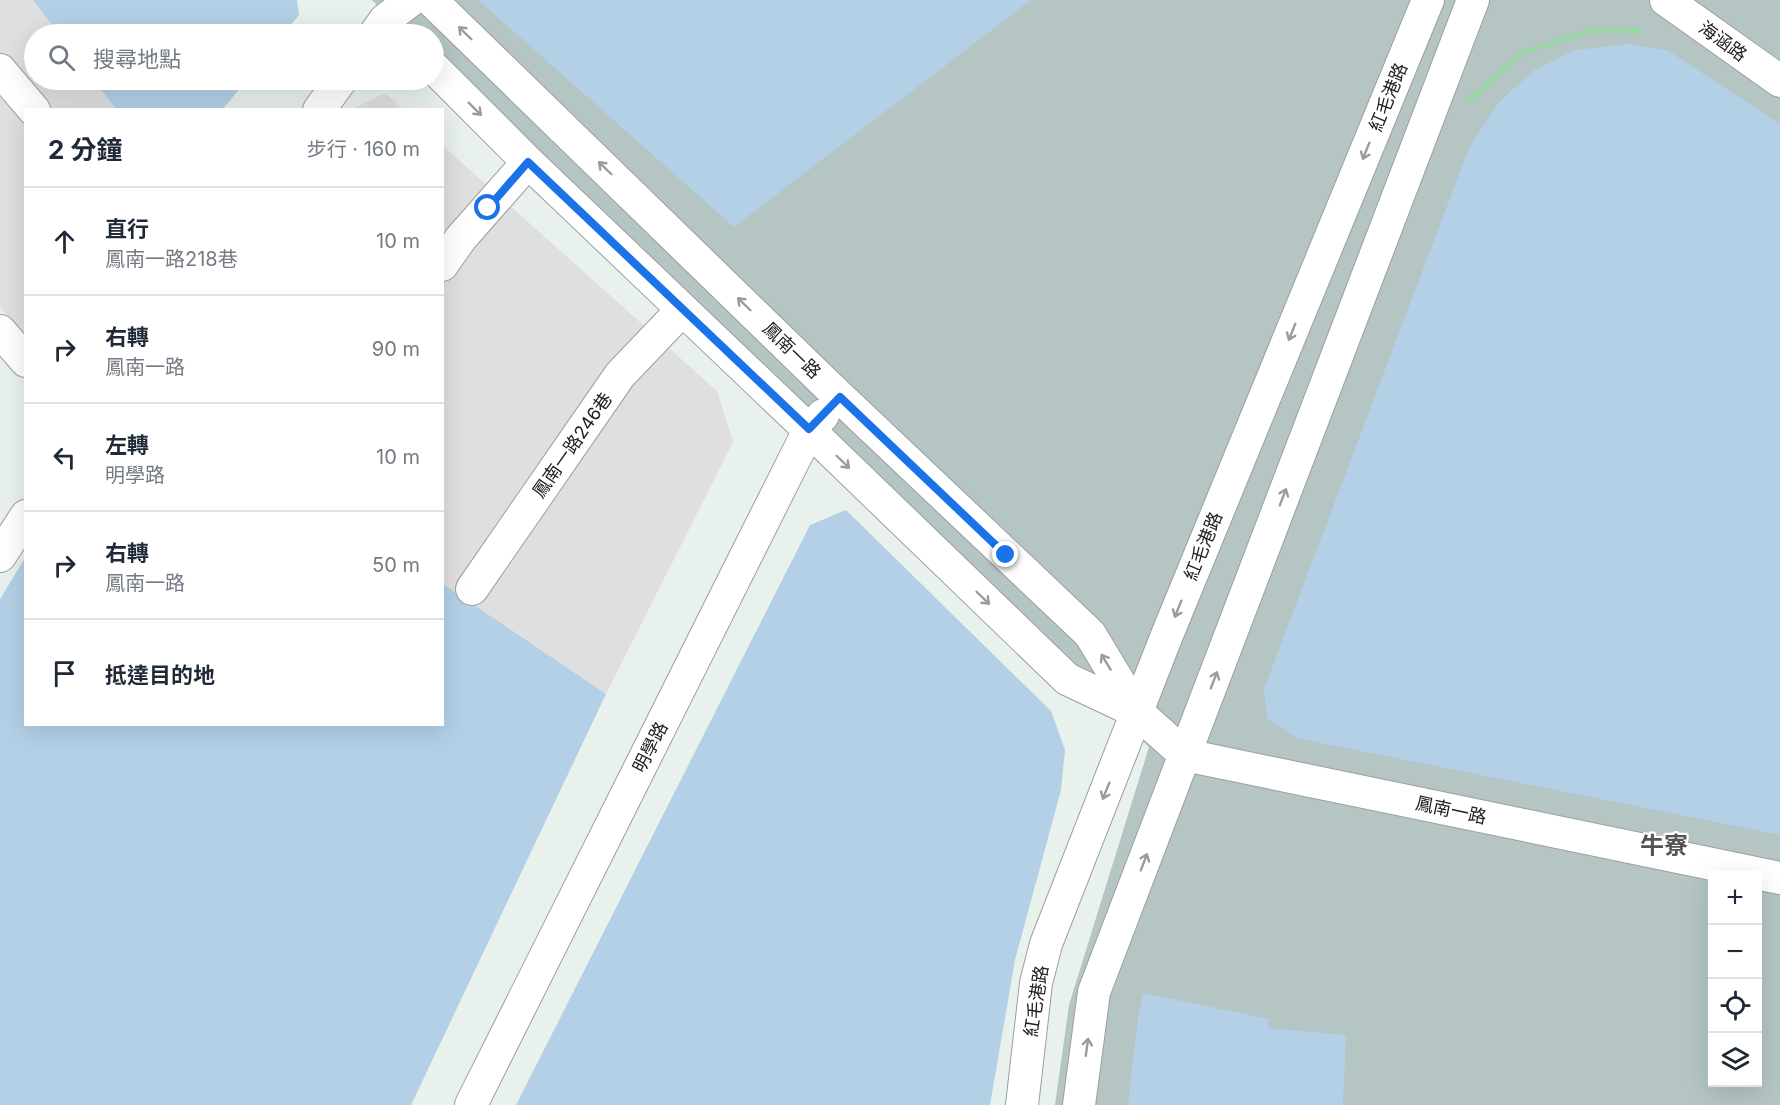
<!DOCTYPE html>
<html lang="zh-TW">
<meta charset="utf-8">
<style>
body{margin:0;font-family:Inter,"Noto Sans TC",sans-serif;background:#f6f6f7;color:#1f2937}
.controls{position:absolute;right:18px;bottom:18px;display:grid;overflow:hidden;border-radius:0px;box-shadow:0 6px 24px #0002}
.controls button{width:54px;height:54px;display:grid;place-items:center;padding:0;border:0;border-bottom:2px solid #e0e1e3;background:#fff;color:#1f2937;font:30px sans-serif}
.stop{position:absolute;width:18px;height:18px;margin:-14px;border:4px solid #1a73e8;border-radius:50%;background:#fff}
.stop.end{background:#1a73e8;border-color:#fff;box-shadow:0 2px 6px #0008}
.list{margin:0;padding:0;list-style:none}
h2{display:flex;justify-content:space-between;align-items:center;height:78px;margin:0;padding:0 24px;font-size:26px}
h2 small{font-size:20px;font-weight:400;color:#747a83}
.list li{display:grid;grid-template-columns:39px 1fr auto;gap:18px;align-items:center;box-sizing:border-box;height:108px;padding:0 24px;border-top:2px solid #e0e1e3}
.list b{display:block;font-size:22px;white-space:nowrap}
.list p{margin:0;font-size:20px;white-space:nowrap;color:#747a83}
.list em{font-size:20px;font-style:normal;color:#747a83}
.icon{flex:none;width:33px;height:33px;fill:none;stroke:currentColor;stroke-width:2;stroke-linecap:round;stroke-linejoin:round}
.map{position:relative;flex:none;width:1780px;height:1105px;overflow:hidden}
.search{position:absolute;background:#fff;box-shadow:0 6px 24px #0002;left:24px;top:24px;width:420px;height:66px;display:flex;align-items:center;gap:15px;box-sizing:border-box;padding:0 21px;border-radius:33px;color:#747a83;font-size:22px}
.panel{position:absolute;background:#fff;box-shadow:0 6px 24px #0002;left:24px;top:108px;width:420px;height:618px;border-radius:0px}
.map>svg:first-child{display:block}
.residential{fill:#dedfde}
.construction{fill:#b4c5c4;fill-rule:evenodd}
.grass{fill:#b3d0e6}
.lines{fill:none;stroke-linecap:round;stroke-linejoin:round}
.minor-casing{stroke:#9e9e9e;stroke-width:34}
.path{stroke:#7af07e;stroke-width:4;stroke-dasharray:3 3;stroke-linecap:butt}
.minor{stroke:#fff;stroke-width:32}
.oneway{stroke:#9b9b9b}
.route{stroke:#1a73e8;stroke-width:8}
.labels{text-anchor:middle;dominant-baseline:central;stroke-width:4.5;stroke-linejoin:round;paint-order:stroke}
.street-label{font-size:18px;fill:#212121;stroke:#fff}
.district-label{font-size:24px;font-weight:bold;fill:#545454;stroke:#fff}
</style>
<div class="map">
<svg width="1780" height="1105" viewBox="0 0 1780 1105">
<rect width="100%" height="100%" fill="#e9f1ed"/>
<path class="residential" d="M0,0H33L59,34H34V80H93L116,109L26,110L25,337L0,307Z
M385,93L403,109H354L355,108Z
M442,145L717,391L733,442L606,694L443,584Z"/>
<path class="construction" d="M372,0H1780V1105H1055L1069,1005L1149,747L434,62V34H405ZM1712,876H1758V1082H1712Z"/>
<path class="grass" d="M33,0H297L299,15L283,34H59Z
M478,0H1031L734,227Z
M1628,44L1667,50L1780,124V835L1296,738L1267,718L1264,689L1469,148L1498,103L1533,71L1576,50Z
M93,80H247L222,110L116,109Z
M846,510L1051,711L1065,750L1061,790L1015,960L990,1105H516L810,525Z
M25,558L26,724H442L443,584L606,694L411,1105H0V599Z
M1143,993L1269,1019L1268,1028L1346,1035L1343,1105H1128L1138,1018Z"/>
<g class="lines">
<g class="minor-casing">
<path id="minor" d="M431,0L825,383L1090,634L1137,712
M1666,0L1780,81
M375,34L385,20L411,0
M434,68L528,162L809,430L1067,679L1137,712L1185,755L1780,878
M0,70L34,110
M319,110L341,80
M442,265L461,238L528,162
M0,331L26,361
M0,556L26,516
M472,589L620,375L682,310
M471,1105L809,430L823,415
M1022,1105L1036,983L1046,944L1167,635L1428,0
M1079,1105L1094,992L1473,0"/>
</g>
<path class="path" d="M1468,101L1522,53L1589,31H1644"/>
<use href="#minor" class="minor"/>
</g>
<defs><path id="oneway-shaft" d="M-6 0H5M1.5-3L5.5 0L1.5 3" fill="none" stroke-width="1.6" stroke-linecap="round" stroke-linejoin="round" transform="scale(1.5)"/></defs>
<g class="oneway">
<use href="#oneway-shaft" transform="translate(465 33) rotate(-136)"/>
<use href="#oneway-shaft" transform="translate(475 109) rotate(45)"/>
<use href="#oneway-shaft" transform="translate(1366 151) rotate(112)"/>
<use href="#oneway-shaft" transform="translate(605 168) rotate(-136)"/>
<use href="#oneway-shaft" transform="translate(744 304) rotate(-136)"/>
<use href="#oneway-shaft" transform="translate(1292 332) rotate(112)"/>
<use href="#oneway-shaft" transform="translate(843 462) rotate(44)"/>
<use href="#oneway-shaft" transform="translate(1283 497) rotate(-69)"/>
<use href="#oneway-shaft" transform="translate(983 598) rotate(44)"/>
<use href="#oneway-shaft" transform="translate(1178 609) rotate(112)"/>
<use href="#oneway-shaft" transform="translate(1106 662) rotate(-121)"/>
<use href="#oneway-shaft" transform="translate(1214 680) rotate(-69)"/>
<use href="#oneway-shaft" transform="translate(1106 791) rotate(112)"/>
<use href="#oneway-shaft" transform="translate(1144 862) rotate(-69)"/>
<use href="#oneway-shaft" transform="translate(1087 1047) rotate(-82)"/>
</g>
<g class="lines">
<path class="route" d="M488,208L528,162L809,429L840,397L1006,555"/>
</g>
<g class="labels">
<g class="street-label">
<text transform="translate(1723 41) rotate(36)">海涵路</text>
<text transform="translate(1388 97) rotate(-68)">紅毛港路</text>
<text transform="translate(792 350) rotate(44)">鳳南一路</text>
<text transform="translate(572 445) rotate(-55)">鳳南一路246巷</text>
<text transform="translate(1203 546) rotate(-68)">紅毛港路</text>
<text transform="translate(650 747) rotate(-63)">明學路</text>
<text transform="translate(1451 810) rotate(12)">鳳南一路</text>
<text transform="translate(1036 1001) rotate(-81)">紅毛港路</text>
</g>
<g class="district-label">
<text x="1664" y="845">牛寮</text>
</g>
</g>
</svg>
<div class="controls">
<button>+</button>
<button>−</button>
<button><svg class="icon" aria-label="locate" viewBox="0 0 24 24"><circle cx="12" cy="12" r="6"/><path d="M12 2v4M12 18v4M2 12h4M18 12h4"/></svg></button>
<button><svg class="icon" aria-label="layers" viewBox="0 0 24 24"><path d="M12 4l9 5-9 5-9-5zM3 14l9 5 9-5"/></svg></button>
</div>
<div class="stop" style="left:488px;top:208px"></div>
<div class="stop end" style="left:1006px;top:555px"></div>
<div class="search"><svg class="icon" aria-label="search" viewBox="0 0 24 24"><circle cx="10" cy="10" r="6"/><path d="M15 15l6 6"/></svg>搜尋地點</div>
<section class="panel">
<h2>2 分鐘<small>步行 · 160 m</small></h2>
<ul class="list">
<li><svg class="icon" aria-label="ahead" viewBox="0 0 24 24"><path d="M12 20V5M6 11l6-6 6 6"/></svg><div><b>直行</b><p>鳳南一路218巷</p></div><em>10 m</em></li>
<li><svg class="icon" aria-label="right" viewBox="0 0 24 24"><path d="M7 20v-9h11M14 6l5 5-5 5"/></svg><div><b>右轉</b><p>鳳南一路</p></div><em>90 m</em></li>
<li><svg class="icon" aria-label="left" viewBox="0 0 24 24"><path d="M17 20v-9H6M10 6l-5 5 5 5"/></svg><div><b>左轉</b><p>明學路</p></div><em>10 m</em></li>
<li><svg class="icon" aria-label="right" viewBox="0 0 24 24"><path d="M7 20v-9h11M14 6l5 5-5 5"/></svg><div><b>右轉</b><p>鳳南一路</p></div><em>50 m</em></li>
<li><svg class="icon" aria-label="arrive" viewBox="0 0 24 24"><path d="M6 21V4h12l-3 4 3 4H6"/></svg><div><b>抵達目的地</b></div></li>
</ul>
</section>
</div>
